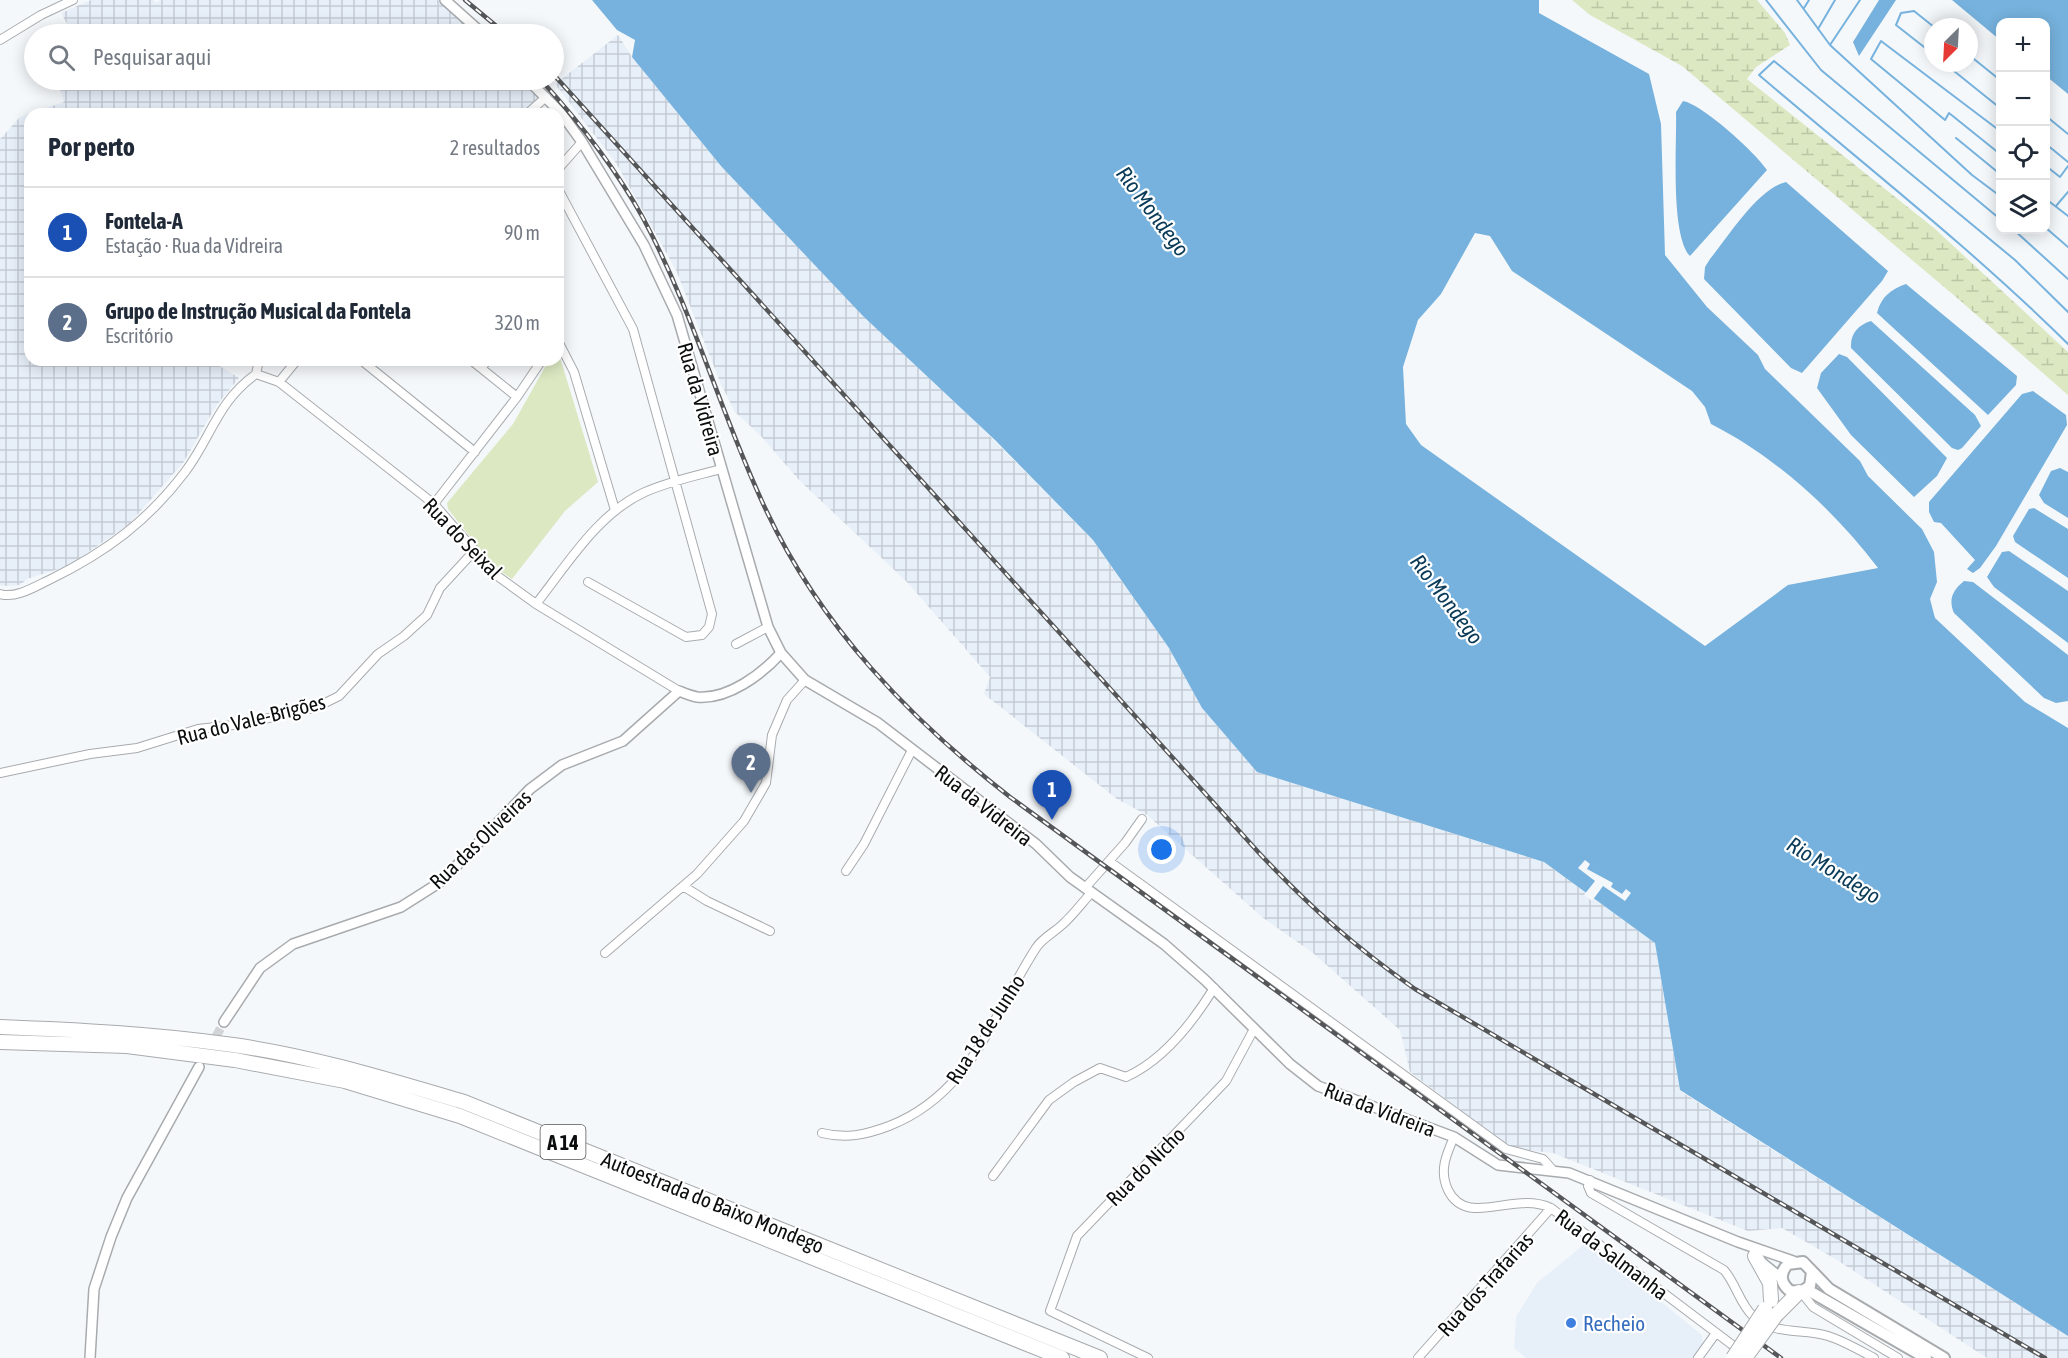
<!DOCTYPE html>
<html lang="pt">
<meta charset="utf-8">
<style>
body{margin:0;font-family:"Asap Condensed",sans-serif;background:#f2f2f3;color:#1f2937}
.controls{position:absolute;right:18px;top:18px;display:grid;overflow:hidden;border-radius:12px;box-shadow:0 3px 15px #0003}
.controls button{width:54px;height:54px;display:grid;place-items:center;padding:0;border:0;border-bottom:2px solid #e0e1e3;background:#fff;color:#1f2937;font:30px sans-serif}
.compass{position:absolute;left:1924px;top:18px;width:54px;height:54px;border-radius:50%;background:#fff;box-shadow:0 3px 15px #0003;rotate:204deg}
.you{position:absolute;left:1162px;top:850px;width:21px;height:21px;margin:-15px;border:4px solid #fff;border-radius:50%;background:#1a73e8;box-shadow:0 0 0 9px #1a73e833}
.badge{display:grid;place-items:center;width:39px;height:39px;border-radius:50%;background:#418394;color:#fff;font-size:20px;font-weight:700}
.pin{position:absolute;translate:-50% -50px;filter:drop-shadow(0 2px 3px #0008)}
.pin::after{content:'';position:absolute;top:32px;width:21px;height:18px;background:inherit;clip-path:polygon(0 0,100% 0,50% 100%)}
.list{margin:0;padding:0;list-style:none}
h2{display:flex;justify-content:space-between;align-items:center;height:78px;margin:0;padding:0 24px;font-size:26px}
h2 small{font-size:20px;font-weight:400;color:#747a83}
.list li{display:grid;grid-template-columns:39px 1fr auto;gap:18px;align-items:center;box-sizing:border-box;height:90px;padding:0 24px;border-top:2px solid #e0e1e3}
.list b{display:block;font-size:22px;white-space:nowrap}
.list p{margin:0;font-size:20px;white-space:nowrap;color:#747a83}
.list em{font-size:20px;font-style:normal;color:#747a83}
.icon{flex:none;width:33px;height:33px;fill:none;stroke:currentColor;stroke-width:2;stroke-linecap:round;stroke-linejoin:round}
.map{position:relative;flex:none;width:2068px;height:1358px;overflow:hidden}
.search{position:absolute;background:#fff;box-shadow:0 3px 15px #0003;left:24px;top:24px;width:540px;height:66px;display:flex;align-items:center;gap:15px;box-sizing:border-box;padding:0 21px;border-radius:33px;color:#747a83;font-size:22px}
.panel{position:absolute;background:#fff;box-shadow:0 3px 15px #0003;left:24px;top:108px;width:540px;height:258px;border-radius:18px}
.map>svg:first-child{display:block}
.built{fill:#e7eff9}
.industrial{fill:url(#industrial-grid)}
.wetland{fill:url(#wetland-marsh)}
.park{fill:#dbe8c1}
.water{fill:#76b2dd;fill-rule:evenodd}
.pier{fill:#f5f8fb}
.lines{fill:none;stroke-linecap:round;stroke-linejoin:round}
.stream{stroke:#76b2dd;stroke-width:2}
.tertiary-tunnel{stroke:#d2d5d7;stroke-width:9;stroke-dasharray:9 4.5;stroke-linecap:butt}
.minor-casing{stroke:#a8abae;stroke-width:10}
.tertiary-casing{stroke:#a8abae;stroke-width:12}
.secondary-casing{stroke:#a8abae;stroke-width:14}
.motorway-casing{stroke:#a8abae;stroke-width:16}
.minor{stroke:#fff;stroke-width:8}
.tertiary{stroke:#fff;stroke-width:9}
.secondary{stroke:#fff;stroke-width:10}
.motorway{stroke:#fff;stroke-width:14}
.rail-casing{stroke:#555658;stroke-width:4.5}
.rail{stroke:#fff;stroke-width:2;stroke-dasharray:7;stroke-linecap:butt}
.motorway-bridge-casing{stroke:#a8abae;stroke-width:16;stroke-linecap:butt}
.motorway-bridge{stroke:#fff;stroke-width:14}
.shop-dot{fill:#3f7fe0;stroke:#fff;stroke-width:2}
.labels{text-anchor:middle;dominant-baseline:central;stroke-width:4.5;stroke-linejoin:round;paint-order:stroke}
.shield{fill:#fff;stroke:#555656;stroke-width:1.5}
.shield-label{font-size:20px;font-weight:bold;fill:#0c0d0e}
.street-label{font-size:21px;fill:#0c0d0e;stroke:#fff}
.shop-label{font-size:21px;fill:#366cbe;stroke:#fff;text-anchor:start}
.water-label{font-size:22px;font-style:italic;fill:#093a57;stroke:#fff}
</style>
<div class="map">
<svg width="2068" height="1358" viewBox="0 0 2068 1358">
<defs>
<pattern id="industrial-grid" width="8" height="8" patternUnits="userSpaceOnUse" patternTransform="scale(1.5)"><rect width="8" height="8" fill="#e7eff9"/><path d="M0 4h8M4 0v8" fill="none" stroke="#c5ccd4"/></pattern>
<pattern id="wetland-marsh" width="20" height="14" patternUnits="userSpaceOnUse" patternTransform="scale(1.5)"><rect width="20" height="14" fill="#dbe8c1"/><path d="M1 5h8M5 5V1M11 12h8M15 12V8" fill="none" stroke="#bbc6a5"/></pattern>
</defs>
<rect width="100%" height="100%" fill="#f5f8fb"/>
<path class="built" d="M1587,1242L1702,1335L1703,1346L1693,1358H1526L1514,1348L1516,1317L1537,1283Z"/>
<path class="industrial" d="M91,0H154L156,3L161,0H438L474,34H73L61,13Z
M618,35L632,57L721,166L1093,540L1169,648L1202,708L1257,772L1544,862L1655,943L1680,1091L2068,1336V1358H1987L1837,1260L1782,1228L1748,1231L1553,1153L1513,1149L1410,1072L1400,1030L1313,953L1262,917L1147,815L1117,799L984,694L990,677L907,582L799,480L760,435L735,412L720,382L676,270L616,163L555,84Z
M57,80H521L539,97L520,114H30V360H210L239,378L216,406L183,463L129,524L68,566L27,579L20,585L3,586L0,585V139L20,117L64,102Z"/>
<path class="wetland" d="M1572,0H1757L1785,33L1790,45L1756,67L1747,79L1934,228L2068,352V395L1956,297L1682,66L1590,15Z"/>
<path class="park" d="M558,351L598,482L565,511L512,579L493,566L448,509L447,503L513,424L549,360H558Z"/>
<path class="water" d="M592,0H1539V13L1649,74L1661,124L1665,255L1707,307L1758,355L1765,369L1860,461L1868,476L1922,529L1934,552L1937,582L1930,599L1935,618L2025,702L2068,728V1336L1680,1090L1655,943L1544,862L1257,772L1202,708L1169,648L1093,540L995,440L863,316L721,166L632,57L635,40L617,30ZM1475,233L1490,236L1512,271L1692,391L1705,407L1711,424C1776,457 1834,510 1878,568L1788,585L1705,646L1421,445L1406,424L1403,367L1418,320L1441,294Z
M1879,0H1896L1859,56L1853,42Z
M1952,0H2068V94L2046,76V22H2000V40Z
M1683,101C1702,104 1756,153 1767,170L1690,256C1670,235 1677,144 1676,112Z
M1786,182L1888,271L1882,281L1802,373L1791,368L1704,279L1705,267L1710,259C1728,237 1758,188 1786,182Z
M1906,284L2017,376L2016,385L1988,415L1877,313C1881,297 1891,289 1906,284Z
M1871,321L1975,415L1981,426L1962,448L1958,450L1952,448L1851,348C1850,334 1858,325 1871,321Z
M1839,354L1847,357L1947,458L1937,476L1914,497L1851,435L1817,388L1821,373Z
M2033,391L2066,415L2067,425L1996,546L1980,568L1973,573L1967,569L1975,560L1941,523L1934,522L1929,512V502L2022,394Z
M2060,468L2068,472V518L2044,503L2039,495L2051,471Z
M2034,508L2068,529V578L2015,542L2013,536L2029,509Z
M2009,551L2068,591V643L1994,587L1987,577L2002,552Z
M1964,581L1973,582L2068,655V701L2056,703L2044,698L1954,613C1948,599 1953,590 1964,581Z"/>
<path class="pier" d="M1585,860L1590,864L1587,869L1613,883L1611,887L1622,894L1626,889L1631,893L1625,901L1603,886L1592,901L1584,895L1595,881L1578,868Z"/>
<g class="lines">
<path class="stream" d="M1766,0L1821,70L2000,219
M1797,0L1830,45
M1860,0L1830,45L1972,175L2000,196
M1804,8L1809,0
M1818,29L1835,0
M1933,54L1896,25L1901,13L1914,11L1934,27
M1969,55L2000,80
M1944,63L2000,108
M2046,116L2068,134
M2000,131L1881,41L1871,59L1945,120L1949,113L2000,154
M1956,138L2000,174
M2046,144L2068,162
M2046,166L2060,177L2068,166
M2046,189L2048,191L2046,194
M2046,199L2068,216
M2056,206L2068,192
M2046,228L2068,247
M2014,230L2068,279
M2068,312L2015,260L1774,61L1759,75C1863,164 1971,248 2068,344"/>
<path class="tertiary-tunnel" d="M203,1060L224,1022"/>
<g class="minor-casing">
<path id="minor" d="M0,40L41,15L73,0
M527,114L546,97
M558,169L582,142
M558,189L633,329L712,614L709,627L702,635L686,637L588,582
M558,341L574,372L615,510
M361,360L475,452
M471,360L517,397
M482,368L487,360
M256,374L279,382L434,504L496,575L536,604L679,691
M256,374L259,360
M279,382L297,360
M434,504L517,397L542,360
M0,594C16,599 36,586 51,579C106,552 148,521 185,472C212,436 217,402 256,374
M536,604C567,565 598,513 645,492C670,481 695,476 721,469
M736,644L768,627
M0,773L90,754L137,748L198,729L242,724L317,707L339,696L378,654L404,636L427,615L440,588L475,550
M1109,861L1506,1149L1543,1159L1552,1169
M846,871L864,844L912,750
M683,886L707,901L770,931
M1085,888L1125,843L1142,819
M605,953L697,874L744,821L766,783L772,735L787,700L805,680
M822,1133C846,1139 865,1135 889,1126C971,1094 992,1016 1036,948C1042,938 1055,932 1063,924C1073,915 1082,903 1091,893
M1454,1137C1446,1155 1439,1171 1448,1190C1467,1229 1514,1190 1551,1208L1739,1350
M993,1176L1049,1100L1074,1082L1100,1068L1126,1077C1162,1061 1193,1022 1214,988
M1590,1180L1588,1186L1591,1193L1724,1270C1736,1284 1740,1304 1753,1316C1775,1336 1802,1328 1828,1336C1844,1341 1859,1350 1874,1358
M1801,1292L1813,1307L1898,1358
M1148,1358L1050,1311L1077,1236L1226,1081L1254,1029
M1418,1358L1551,1208
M1698,1358L1716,1333"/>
</g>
<g class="tertiary-casing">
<path id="tertiary" d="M445,0L483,34
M528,80L561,113L582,142L644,245L677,315L768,627L781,653L805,680L878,723L1036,844L1070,877L1164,944L1205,980L1290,1064L1318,1086L1454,1137L1498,1165L1569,1173L1738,1242L1793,1261
M224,1022L260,968L293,944L401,907L442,881L530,789L562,765L623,741L679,691C684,693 691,696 697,697C728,700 762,674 781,653
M1760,1261L1781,1278
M90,1358L94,1289L111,1237L127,1198L199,1067"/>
</g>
<g class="secondary-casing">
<path id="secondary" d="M1812,1272L1810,1286L1801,1292L1790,1291C1780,1283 1779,1273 1788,1264L1803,1262L1829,1289L1944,1358
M1806,1289L1926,1358"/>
</g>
<g class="motorway-casing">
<path id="motorway" d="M0,1027C78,1030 155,1034 233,1045C312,1056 389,1080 464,1102L1100,1358
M0,1042L127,1046L235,1060L345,1081L460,1116L1062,1358
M1755,1256L1770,1283L1771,1300
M1776,1315L1799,1292"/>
</g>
<use href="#minor" class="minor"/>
<use href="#tertiary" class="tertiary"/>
<use href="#secondary" class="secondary"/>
<use href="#motorway" class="motorway"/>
<g class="rail-casing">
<path id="rail" d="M465,0L506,34
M554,75L1260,854C1311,908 1354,946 1415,989L2045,1358
M541,80C580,123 615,167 643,218C693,311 721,415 766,510C821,627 910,719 1010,797L1781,1358"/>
</g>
<use href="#rail" class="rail"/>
<g class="motorway-bridge-casing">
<path id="motorway-bridge" d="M1733,1358L1765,1309
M1745,1358L1776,1315"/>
</g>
<use href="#motorway-bridge" class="motorway-bridge"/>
</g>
<circle class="shop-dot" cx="1571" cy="1323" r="6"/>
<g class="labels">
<rect class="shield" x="540.5" y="1125" width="45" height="34" rx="4.5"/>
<g class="shield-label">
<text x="563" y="1142">A 14</text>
</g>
<g class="street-label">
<text transform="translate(701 399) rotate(74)">Rua da Vidreira</text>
<text transform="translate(463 538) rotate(46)">Rua do Seixal</text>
<text transform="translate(251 719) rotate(-14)">Rua do Vale-Brigões</text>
<text transform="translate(984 805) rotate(38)">Rua da Vidreira</text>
<text transform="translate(480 839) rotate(-44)">Rua das Oliveiras</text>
<text transform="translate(985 1029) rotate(-57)">Rua 18 de Junho</text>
<text transform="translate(1380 1109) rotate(21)">Rua da Vidreira</text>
<text transform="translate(1145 1166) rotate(-45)">Rua do Nicho</text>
<text transform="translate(713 1202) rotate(22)">Autoestrada do Baixo Mondego</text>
<text transform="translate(1612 1254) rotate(37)">Rua da Salmanha</text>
<text transform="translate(1485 1284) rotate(-48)">Rua dos Trafarias</text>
</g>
<g class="shop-label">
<text x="1583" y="1323">Recheio</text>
</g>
<g class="water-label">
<text transform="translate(1153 211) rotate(53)">Rio Mondego</text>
<text transform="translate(1447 599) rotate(53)">Rio Mondego</text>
<text transform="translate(1834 870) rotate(32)">Rio Mondego</text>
</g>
</g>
</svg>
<div class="controls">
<button>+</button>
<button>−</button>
<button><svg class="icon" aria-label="locate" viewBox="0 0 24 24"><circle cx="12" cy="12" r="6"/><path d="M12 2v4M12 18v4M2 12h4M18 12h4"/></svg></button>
<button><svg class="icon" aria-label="layers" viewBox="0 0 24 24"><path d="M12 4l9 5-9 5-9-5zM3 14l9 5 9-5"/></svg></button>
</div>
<svg class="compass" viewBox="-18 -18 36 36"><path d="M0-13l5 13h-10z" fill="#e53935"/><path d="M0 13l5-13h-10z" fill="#747a83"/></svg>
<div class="you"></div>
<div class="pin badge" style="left:1052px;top:820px;background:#1a4fb4">1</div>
<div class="pin badge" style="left:751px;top:793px;background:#5c6f8a">2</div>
<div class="search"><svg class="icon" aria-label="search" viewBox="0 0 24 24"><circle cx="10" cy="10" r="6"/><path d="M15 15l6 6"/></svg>Pesquisar aqui</div>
<section class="panel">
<h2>Por perto<small>2 resultados</small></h2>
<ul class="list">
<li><span class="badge" style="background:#1a4fb4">1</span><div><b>Fontela-A</b><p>Estação · Rua da Vidreira</p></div><em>90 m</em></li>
<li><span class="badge" style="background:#5c6f8a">2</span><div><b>Grupo de Instrução Musical da Fontela</b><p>Escritório</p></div><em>320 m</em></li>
</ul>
</section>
</div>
